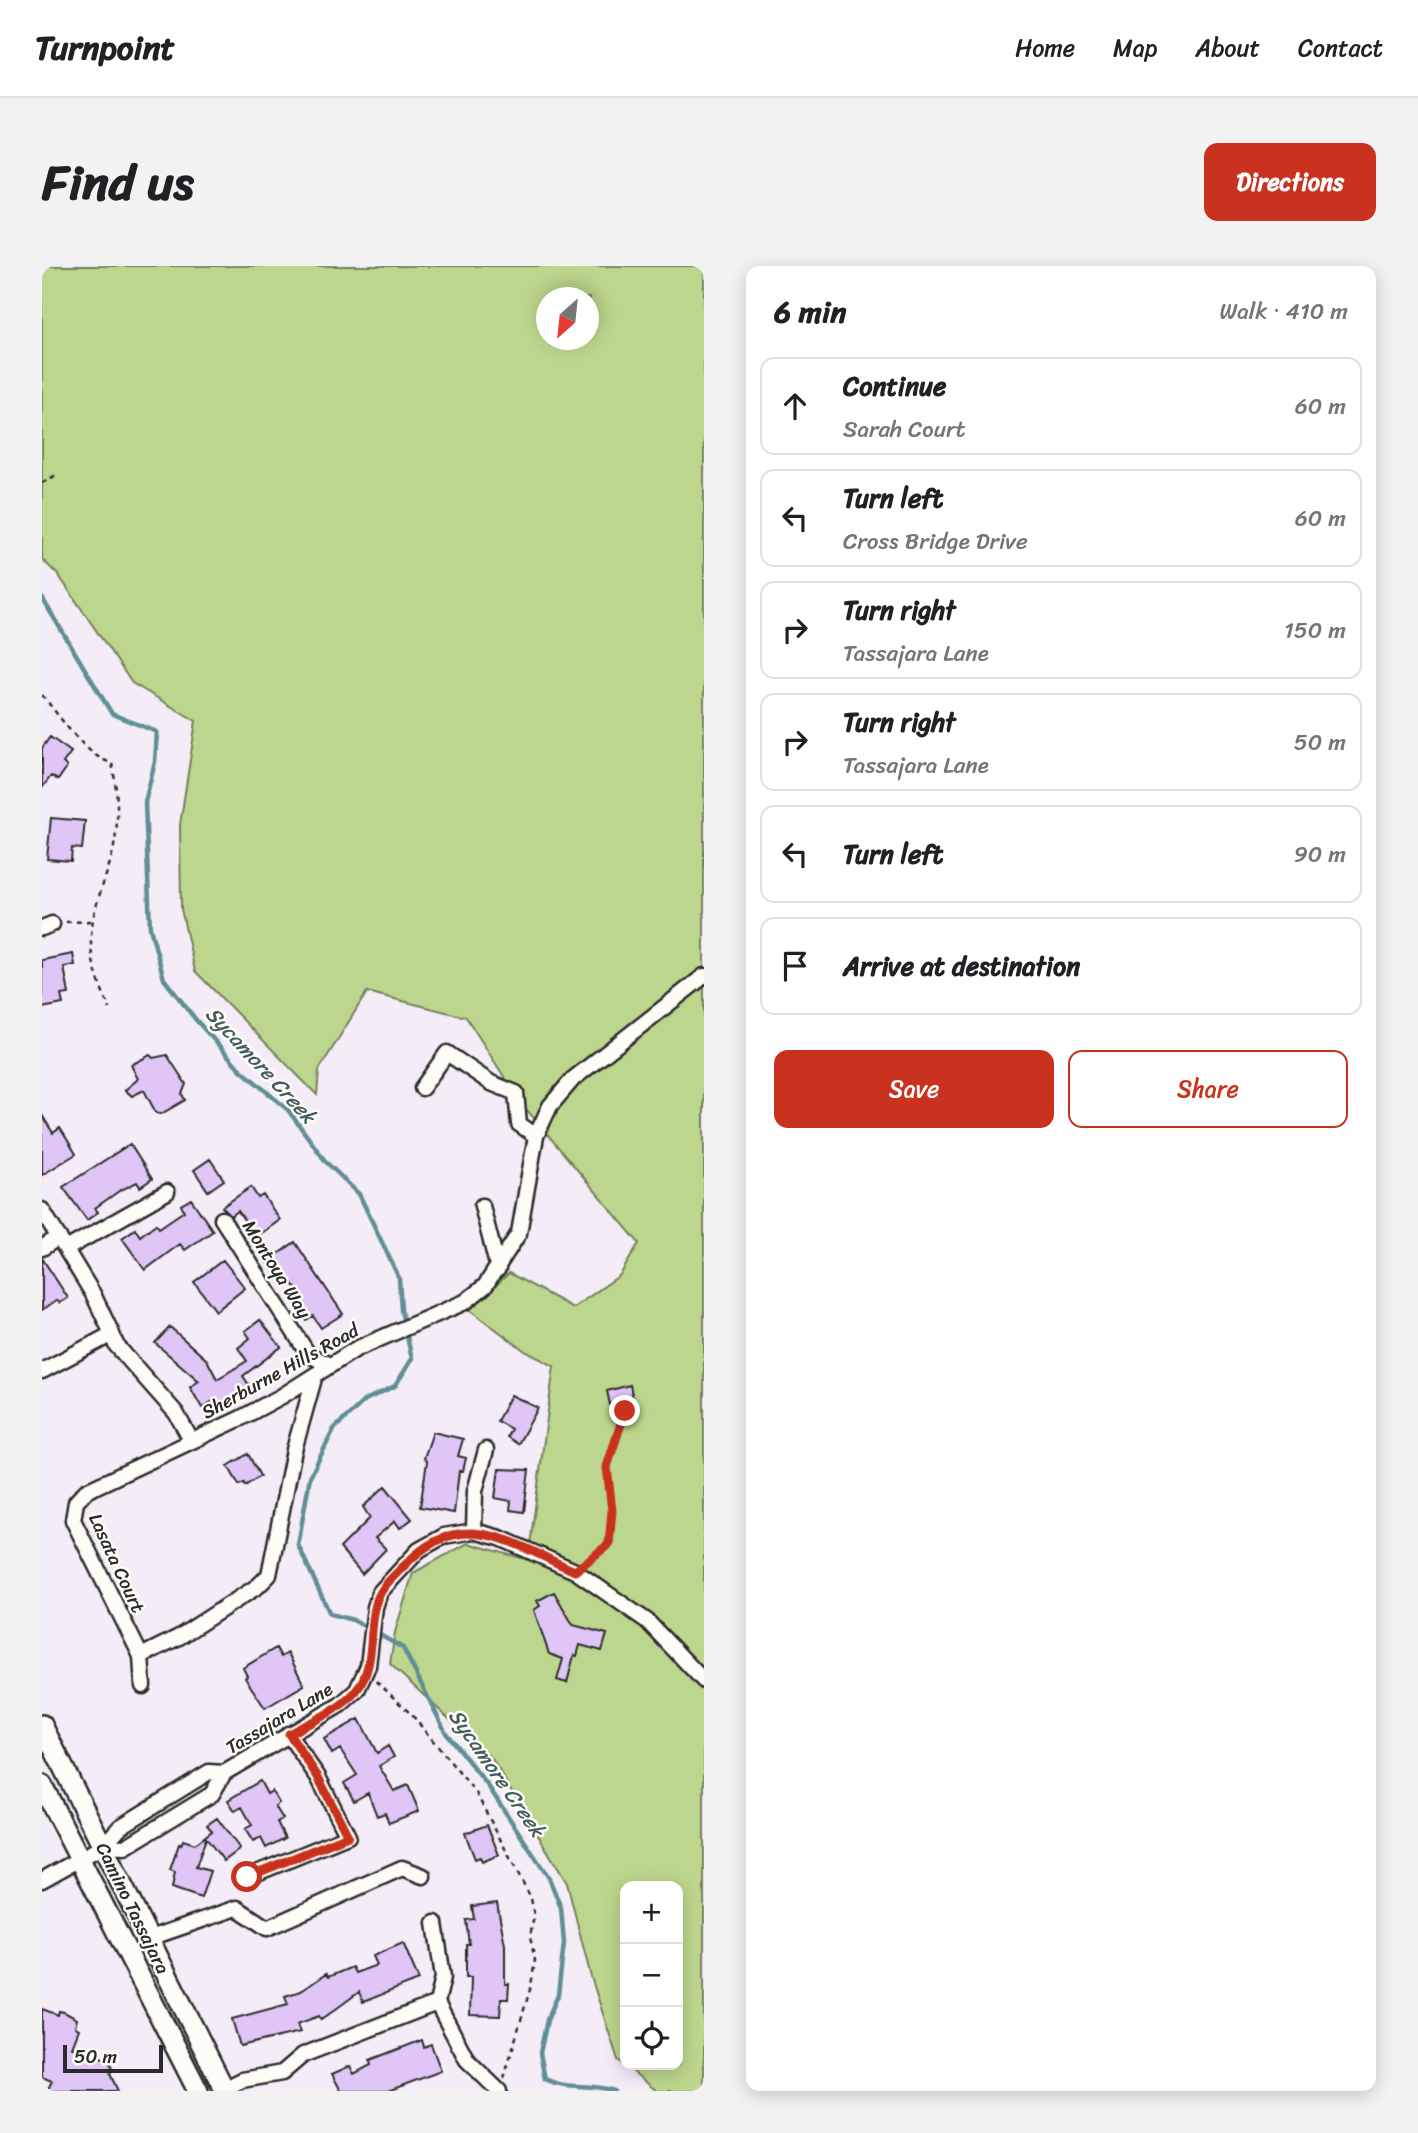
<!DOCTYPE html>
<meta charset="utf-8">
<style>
body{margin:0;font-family:Sriracha,sans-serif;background:#f2f2f2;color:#202124}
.controls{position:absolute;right:21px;bottom:21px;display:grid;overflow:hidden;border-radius:14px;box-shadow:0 4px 18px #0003}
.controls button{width:63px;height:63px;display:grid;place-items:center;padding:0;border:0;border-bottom:2px solid #e0e0e0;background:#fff;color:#202124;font:35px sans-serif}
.compass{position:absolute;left:494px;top:21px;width:63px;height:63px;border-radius:50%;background:#fff;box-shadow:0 4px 18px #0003;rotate:207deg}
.scale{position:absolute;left:21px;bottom:18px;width:100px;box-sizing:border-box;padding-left:7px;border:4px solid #2b2b2b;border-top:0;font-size:19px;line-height:24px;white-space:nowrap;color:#2b2b2b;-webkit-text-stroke:5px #fdfcf7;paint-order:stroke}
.stop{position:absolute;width:21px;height:21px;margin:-16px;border:5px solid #c8321e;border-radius:50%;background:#fff}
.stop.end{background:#c8321e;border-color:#fff;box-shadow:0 2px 7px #0008}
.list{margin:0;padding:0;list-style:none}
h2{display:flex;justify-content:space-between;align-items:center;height:91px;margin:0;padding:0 28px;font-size:30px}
h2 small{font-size:23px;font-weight:400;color:#757577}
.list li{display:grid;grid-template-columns:46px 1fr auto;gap:21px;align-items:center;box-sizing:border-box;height:98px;margin:0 14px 14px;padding:0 14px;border:2px solid #e0e0e0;border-radius:14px}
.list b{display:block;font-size:26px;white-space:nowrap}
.list p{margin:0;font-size:23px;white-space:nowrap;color:#757577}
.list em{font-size:23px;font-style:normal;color:#757577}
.actions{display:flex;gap:14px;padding:21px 28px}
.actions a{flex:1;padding:16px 0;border:2px solid #c8321e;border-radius:14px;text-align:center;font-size:24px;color:#c8321e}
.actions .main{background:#c8321e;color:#fff}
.icon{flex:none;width:38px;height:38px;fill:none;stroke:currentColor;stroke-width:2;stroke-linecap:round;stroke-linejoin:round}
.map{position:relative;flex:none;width:662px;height:1825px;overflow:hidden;border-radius:14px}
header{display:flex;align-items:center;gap:42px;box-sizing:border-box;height:98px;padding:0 35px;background:#fff;border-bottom:2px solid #e0e0e0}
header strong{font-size:33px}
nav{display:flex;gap:38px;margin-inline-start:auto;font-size:24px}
.intro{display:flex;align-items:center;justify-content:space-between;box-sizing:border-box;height:168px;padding:0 42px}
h1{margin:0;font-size:49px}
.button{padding:18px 32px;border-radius:14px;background:#c8321e;color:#fff;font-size:24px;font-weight:700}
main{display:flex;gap:42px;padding:0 42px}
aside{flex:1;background:#fff;border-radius:14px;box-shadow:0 4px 18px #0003}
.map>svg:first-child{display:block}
.green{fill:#bdd68d;stroke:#74805c;stroke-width:2;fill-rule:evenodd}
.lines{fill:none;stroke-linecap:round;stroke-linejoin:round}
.stream{stroke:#5f8f95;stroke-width:4.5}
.building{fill:#dfc6f6;stroke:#2b2b2b;stroke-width:2}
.minor-casing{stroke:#2b2b2b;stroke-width:19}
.major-casing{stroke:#2b2b2b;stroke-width:24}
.path{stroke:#2b2b2b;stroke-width:2.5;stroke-dasharray:5 5;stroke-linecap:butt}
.minor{stroke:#fdfcf7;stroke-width:14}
.major{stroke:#fdfcf7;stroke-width:19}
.route{stroke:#c8321e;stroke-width:9}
.labels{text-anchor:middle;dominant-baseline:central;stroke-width:5;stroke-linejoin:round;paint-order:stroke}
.street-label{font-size:19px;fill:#2b2b2b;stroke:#fdfcf7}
.water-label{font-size:21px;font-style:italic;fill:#455d60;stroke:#fdfcf7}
</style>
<header>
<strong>Turnpoint</strong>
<nav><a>Home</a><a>Map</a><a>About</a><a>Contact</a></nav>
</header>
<div class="intro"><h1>Find us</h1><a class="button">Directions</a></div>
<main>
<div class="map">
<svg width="662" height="1825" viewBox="0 0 662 1825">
<rect width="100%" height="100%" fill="#f4ecf7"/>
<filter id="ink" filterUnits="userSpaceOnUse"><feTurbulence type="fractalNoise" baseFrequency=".0143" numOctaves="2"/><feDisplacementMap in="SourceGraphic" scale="14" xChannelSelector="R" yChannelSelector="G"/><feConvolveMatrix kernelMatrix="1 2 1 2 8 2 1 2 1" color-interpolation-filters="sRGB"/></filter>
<g filter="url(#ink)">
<path class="green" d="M0,0H662V1825H615L576,1794L549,1711L525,1617L450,1493L348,1398L353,1366L371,1307L426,1277L486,1294L512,1100L483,1085L428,1044L467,1007L531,1042L578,1009L597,977L479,837L424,751L325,726L277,804L275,829L153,705L139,643L138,559L154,455L90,417L17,310L0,293ZM505,32H547V74H505ZM583,1620H636V1799H583Z"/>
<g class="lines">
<path class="stream" d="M0,332L70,448L115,466L113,496L103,536L108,662L122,713L154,754L198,803L246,844L284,896L317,928L357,1012L359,1044L370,1093L353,1120L323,1134L292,1163L268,1211L256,1279L288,1348L311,1354L326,1362
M334,1367L361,1382L404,1467L446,1520L507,1612L519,1642L522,1677L516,1729L505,1754L498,1787L503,1813C528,1825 545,1816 572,1825"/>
</g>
<path class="building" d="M8,471L29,486L21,497L25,501L16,514L9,510L0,522V482Z
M9,552L43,555L40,583L30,582L29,595L5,593Z
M31,688L33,699L22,701L27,728L19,729L21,738L0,742V694Z
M108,789L111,792L125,789L144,818L140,828L143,834L119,848L114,847L102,824L90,830L83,824L96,813L89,799Z
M0,849L11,867L18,862L34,888L0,909Z
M88,878L110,913L98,921L95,916L77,925L53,942L56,946L45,954L21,921Z
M168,893L182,914L166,925L152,904Z
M209,921L216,932L221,929L238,954L214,971L196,945L189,950L180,941Z
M149,933L171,965L143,984L138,978L103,1004L80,972L93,963L98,970L114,958L117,962L142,945L139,939Z
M253,976L301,1048L279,1062L271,1050L264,1054L253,1038L261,1032L242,1007L237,1011L225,996Z
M0,992L26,1032L18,1037L15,1034L0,1044Z
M181,994L203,1022L174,1045L152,1016Z
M218,1054L239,1081L201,1110L209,1122L179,1140L174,1133L160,1142L148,1121L157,1115L113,1077L128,1061L165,1094L175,1113L205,1095L196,1082L208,1072L203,1065Z
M588,1119L593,1143L570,1148L565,1125Z
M469,1129L496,1142L476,1178L465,1171L469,1163L455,1155Z
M391,1166L421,1173L416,1190L424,1192L421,1205H417L412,1247L378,1241L385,1196L382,1192Z
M206,1188L218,1210L203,1220L202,1217L197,1219L186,1200Z
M457,1203L487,1204L482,1246L468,1244L469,1235L453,1232Z
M343,1220L370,1253L358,1262L353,1255L333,1272L344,1283L320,1308L298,1282L328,1252L321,1241Z
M512,1326L531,1359L565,1368L560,1385L538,1379L535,1390L532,1389L525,1417L515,1414L521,1393L507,1388L492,1344L498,1340L495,1335Z
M234,1382L239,1391L246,1387L262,1419L223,1442L203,1412L205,1410L201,1402Z
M317,1453L335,1487L346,1480L352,1491L337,1500L352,1525L366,1519L377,1545L347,1557L343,1547L335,1550L326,1527L312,1535L302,1517L315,1509L298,1483L290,1488L282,1473Z
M218,1515L225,1528L230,1525L237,1537L233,1540L241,1553L235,1556L243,1572L224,1582L219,1572L211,1576L203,1563L210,1559L200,1541L193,1545L186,1534Z
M175,1552L198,1583L182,1595L164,1572L154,1601L168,1605L159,1632L130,1622L133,1606L128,1604L137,1578L139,1579L141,1574L153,1578L170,1565L165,1559Z
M445,1559L457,1589L440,1596L438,1591L433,1593L423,1567Z
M455,1637L463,1679V1718H467L466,1733H459L458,1750L428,1749L429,1711H424V1678H427L424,1654L432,1653L430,1640Z
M361,1677L377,1714L321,1736L317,1726L279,1754L277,1750L255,1758L258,1766L198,1780L190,1753L246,1738L243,1730L259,1725L284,1708L286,1711L310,1701L313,1707L335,1699L331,1690Z
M0,1743L16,1749L17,1745L22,1746L35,1753L33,1761L37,1763L30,1781L67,1794L70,1803L68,1808L76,1825H5L10,1815L0,1811Z
M380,1774L382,1781L389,1778L399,1805L346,1825H299L290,1808L308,1800L312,1808L329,1799L328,1794Z"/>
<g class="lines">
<g class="minor-casing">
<path id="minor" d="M0,662L10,658
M380,822L405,787L449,817L474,827L477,858L494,870
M440,940L456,1003
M0,944L51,1028L70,1068
M180,953L266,1088L287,1099
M0,982L17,971
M24,983L125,926
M0,1105L70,1068L74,1079L134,1147L149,1174
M432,1265L433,1225L444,1184
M99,1390L137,1371L216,1320L227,1309L252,1184L273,1109
M101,1420L99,1390L31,1254L34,1236L44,1225L199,1152L240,1130L314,1083L423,1036L443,1020L477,967L494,870L508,840L531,813L662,710
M61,1580L83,1581L170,1528L182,1507L298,1439L315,1424L326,1400L333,1341L338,1326L377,1284L402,1270L432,1265L458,1272L533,1305L605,1355L662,1415
M205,1611L306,1570L276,1511L246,1468
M0,1614L61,1580L78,1561L167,1506L182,1507
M393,1657L401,1711L395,1737
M105,1673L195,1642L225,1662L360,1602L381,1610
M395,1737L425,1794L457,1825
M182,1823L200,1814L240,1807L261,1789L395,1737"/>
</g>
<g class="major-casing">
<path id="major" d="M0,1459L183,1825
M0,1519L156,1825"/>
</g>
<path class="path" d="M0,217L16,208
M0,429C16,448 45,492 70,497C76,529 78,561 69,593C62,618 50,644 49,671C48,696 58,720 68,743
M24,656L51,655
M544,1296L567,1278L570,1245L565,1201L583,1145
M334,1415L370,1449L434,1527L489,1632L492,1650L488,1671L493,1694L489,1720L462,1812"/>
<use href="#minor" class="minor"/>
<use href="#major" class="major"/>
</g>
</g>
<g class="lines" filter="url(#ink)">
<path class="route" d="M205,1611L306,1570L276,1511L247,1468C268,1456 299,1444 314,1425C333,1402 327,1369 333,1342C336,1323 350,1312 363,1299C421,1238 470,1278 533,1305L567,1278L570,1245L565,1201L583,1145"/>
</g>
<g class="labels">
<g class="street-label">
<text transform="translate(235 1003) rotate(58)">Montoya Way</text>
<text transform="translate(238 1105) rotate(-29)">Sherburne Hills Road</text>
<text transform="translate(75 1297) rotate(65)">Lasata Court</text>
<text transform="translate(237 1452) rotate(-31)">Tassajara Lane</text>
<text transform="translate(91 1642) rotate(64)">Camino Tassajara</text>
</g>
<g class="water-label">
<text transform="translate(219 799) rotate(47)">Sycamore Creek</text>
<text transform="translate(455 1507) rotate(55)">Sycamore Creek</text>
</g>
</g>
</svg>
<div class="controls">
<button>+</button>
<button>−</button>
<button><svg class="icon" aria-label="locate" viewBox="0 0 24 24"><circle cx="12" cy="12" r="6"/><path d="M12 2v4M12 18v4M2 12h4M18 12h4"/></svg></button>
</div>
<svg class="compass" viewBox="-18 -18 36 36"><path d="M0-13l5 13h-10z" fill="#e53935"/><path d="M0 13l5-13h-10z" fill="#757577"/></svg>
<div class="scale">50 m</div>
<div class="stop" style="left:205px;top:1611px"></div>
<div class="stop end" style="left:583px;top:1145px"></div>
</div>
<aside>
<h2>6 min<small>Walk · 410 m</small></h2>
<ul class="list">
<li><svg class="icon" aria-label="ahead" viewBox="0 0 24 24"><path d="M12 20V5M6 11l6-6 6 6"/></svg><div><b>Continue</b><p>Sarah Court</p></div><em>60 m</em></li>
<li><svg class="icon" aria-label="left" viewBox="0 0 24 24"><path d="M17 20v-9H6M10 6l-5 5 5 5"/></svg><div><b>Turn left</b><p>Cross Bridge Drive</p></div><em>60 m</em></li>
<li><svg class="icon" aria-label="right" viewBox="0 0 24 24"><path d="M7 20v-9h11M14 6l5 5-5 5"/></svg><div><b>Turn right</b><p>Tassajara Lane</p></div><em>150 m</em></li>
<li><svg class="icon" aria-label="right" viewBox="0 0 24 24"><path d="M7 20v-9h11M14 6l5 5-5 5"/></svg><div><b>Turn right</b><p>Tassajara Lane</p></div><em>50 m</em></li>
<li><svg class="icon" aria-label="left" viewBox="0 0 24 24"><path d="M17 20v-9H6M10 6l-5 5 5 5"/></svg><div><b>Turn left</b></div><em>90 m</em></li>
<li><svg class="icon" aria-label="arrive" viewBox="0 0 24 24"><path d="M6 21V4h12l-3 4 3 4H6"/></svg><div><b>Arrive at destination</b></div></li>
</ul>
<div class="actions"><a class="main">Save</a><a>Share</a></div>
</aside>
</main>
